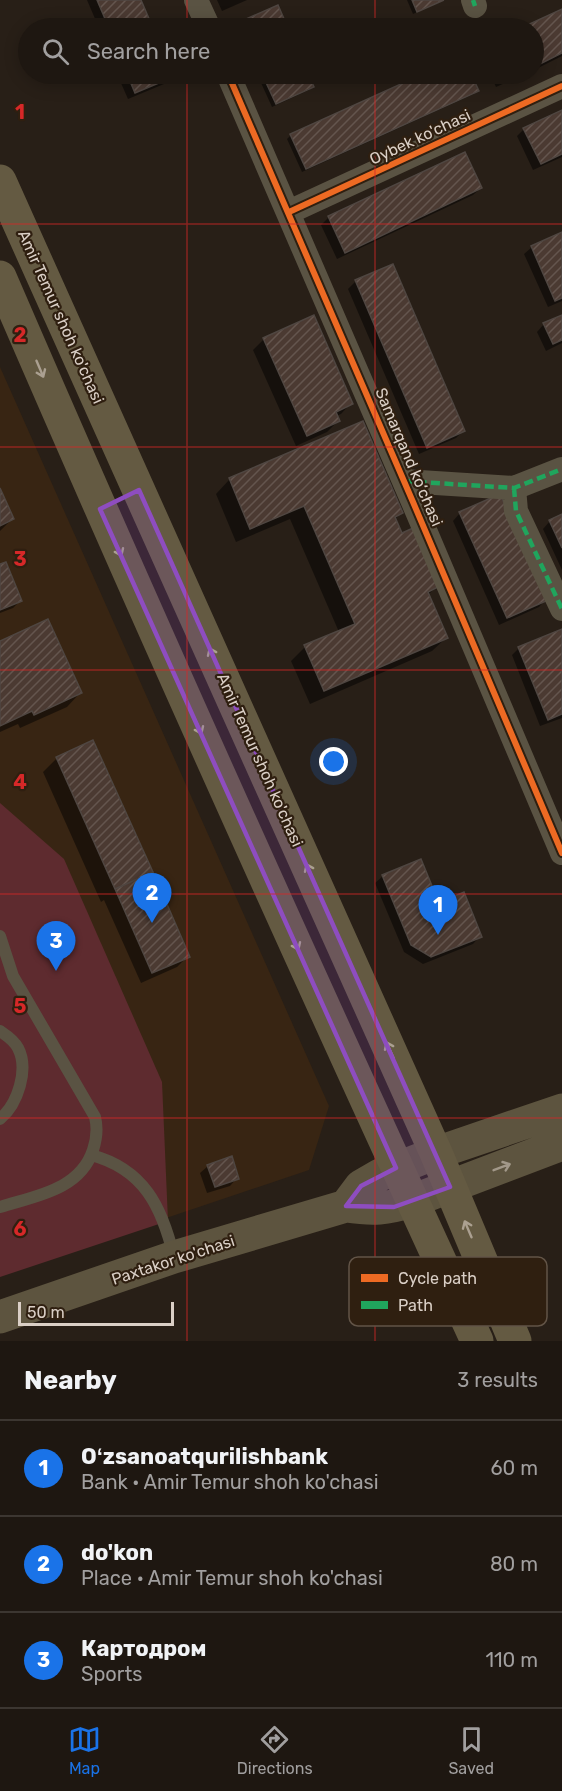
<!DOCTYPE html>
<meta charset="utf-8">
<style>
body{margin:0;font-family:Rubik,sans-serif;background:#26201a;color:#f1f3f6}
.scale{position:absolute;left:18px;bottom:15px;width:156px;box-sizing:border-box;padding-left:6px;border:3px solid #dacfc6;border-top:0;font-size:16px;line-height:21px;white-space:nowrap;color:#dacfc6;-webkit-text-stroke:4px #2f1f10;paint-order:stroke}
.you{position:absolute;left:334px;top:762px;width:21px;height:21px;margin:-15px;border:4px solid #fff;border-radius:50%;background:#1a73e8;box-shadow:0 0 0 9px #1a73e833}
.badge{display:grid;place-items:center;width:39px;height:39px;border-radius:50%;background:#1a73e8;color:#fff;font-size:20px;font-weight:700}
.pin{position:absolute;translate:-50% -50px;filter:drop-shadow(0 2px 3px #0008)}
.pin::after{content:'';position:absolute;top:32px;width:21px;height:18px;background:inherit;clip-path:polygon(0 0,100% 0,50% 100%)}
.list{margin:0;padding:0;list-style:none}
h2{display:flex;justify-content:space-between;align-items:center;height:78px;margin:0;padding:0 24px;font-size:26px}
h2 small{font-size:20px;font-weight:400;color:#a19f9f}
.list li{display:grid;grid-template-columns:39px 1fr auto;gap:18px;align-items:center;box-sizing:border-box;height:96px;padding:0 24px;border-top:2px solid #3c3631}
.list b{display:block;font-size:22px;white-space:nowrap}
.list p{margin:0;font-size:20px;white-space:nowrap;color:#a19f9f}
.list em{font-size:20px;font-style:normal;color:#a19f9f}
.icon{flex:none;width:33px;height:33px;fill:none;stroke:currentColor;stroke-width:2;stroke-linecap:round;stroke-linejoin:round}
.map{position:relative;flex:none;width:562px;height:1341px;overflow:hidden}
.search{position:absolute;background:#1e1711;box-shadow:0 3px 15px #0003;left:18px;right:18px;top:18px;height:66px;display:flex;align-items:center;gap:15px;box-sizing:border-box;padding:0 21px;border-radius:33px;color:#a19f9f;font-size:22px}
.sheet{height:366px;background:#1e1711}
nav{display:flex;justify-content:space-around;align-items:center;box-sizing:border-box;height:84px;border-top:2px solid #3c3631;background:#1e1711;font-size:16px;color:#a19f9f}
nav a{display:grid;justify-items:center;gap:3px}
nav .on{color:#1a73e8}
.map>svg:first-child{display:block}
.built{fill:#382513}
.park{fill:#5e2b2f}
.shadow{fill:#0007}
.building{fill:url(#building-hatch);stroke:#4f4641;stroke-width:1.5}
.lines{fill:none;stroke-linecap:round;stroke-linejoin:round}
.service{stroke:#5a5343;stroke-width:12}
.minor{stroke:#5a5343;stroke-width:24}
.secondary{stroke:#5d543f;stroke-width:33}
.trunk{stroke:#645a42;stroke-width:33}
.quiet{stroke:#20a55d;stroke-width:4.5;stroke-dasharray:9 4.5;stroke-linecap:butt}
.cycleway-casing{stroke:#2f1f10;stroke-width:10}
.cycleway{stroke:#ed6a23;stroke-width:6}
.oneway{stroke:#aba091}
.oneway2{stroke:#a29889}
.marked{fill:#8e4dc0;fill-opacity:0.2;stroke:#8e4dc0;stroke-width:4.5;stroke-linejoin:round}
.grid{fill:none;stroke:#d62828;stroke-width:1.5;stroke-opacity:0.55}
.labels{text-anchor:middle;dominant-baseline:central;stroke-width:4.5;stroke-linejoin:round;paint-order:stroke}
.street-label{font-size:16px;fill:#dacfc6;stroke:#2f1f10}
.key{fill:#2f1f10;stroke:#625447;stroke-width:1.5}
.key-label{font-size:16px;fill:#dacfc6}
.grid-label{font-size:20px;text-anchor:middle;font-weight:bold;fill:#d62828;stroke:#2f1f10;stroke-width:4.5;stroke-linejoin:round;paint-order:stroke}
</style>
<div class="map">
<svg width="562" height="1341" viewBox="0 0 562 1341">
<defs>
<pattern id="building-hatch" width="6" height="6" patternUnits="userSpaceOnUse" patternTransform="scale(1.5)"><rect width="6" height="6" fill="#4b3a32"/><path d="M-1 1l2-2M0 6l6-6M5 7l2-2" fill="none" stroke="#64554e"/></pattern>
</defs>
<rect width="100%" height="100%" fill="#281f17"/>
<path class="built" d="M0,367L329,1106L309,1170L0,1274Z"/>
<path class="park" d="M0,803L64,859L162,1082L168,1221L0,1277Z"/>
<path class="shadow" d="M87,0H140L151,28H99Z
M217,0H247L222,11Z
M407,0H445L413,14Z
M277,7L287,28H238L237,27L240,24Z
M562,11V56L534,70V28H524Z
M117,74H170L171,77L164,84L128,99Z
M257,74H306L312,87L309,90L272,107Z
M426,74H470L477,90L474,94L302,172L287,139L290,136Z
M490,74H525L496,87Z
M562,111V157L533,170L517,136L524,129Z
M464,154L481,188L473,195L337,259L321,225L328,218Z
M562,237V301L548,307L524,254L532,247Z
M356,281L463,431L456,438L419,454L348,289Z
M562,316V343L546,351L537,332L544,324Z
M264,339L351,403L341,414L336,416L338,421L327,432L296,446L253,350Z
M363,423L401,513L395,519L402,535L436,587L428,595L446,638L432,651L310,704L291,661L305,647L339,632L290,519L236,542L216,494L229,480Z
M0,492L12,519L0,531Z
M460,513L546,599L539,607L499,625L453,521Z
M562,516V570L543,529L550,521Z
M0,566L20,601L13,608L0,613Z
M562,631V718L540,726L512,655L519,648Z
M0,642L80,693L67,707L20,728L18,724L0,732Z
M57,758L188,956L177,967L141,983L104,900L101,902L43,772Z
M383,876L438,905L480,936L473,944L423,964L404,952L375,883Z
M208,1166L237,1178L230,1186L207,1193L200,1173Z"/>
<path class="building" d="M97,0H141L153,28H109Z
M412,0H444L417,12Z
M278,5L288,28H242L239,22Z
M562,9V53L534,67V28H521Z
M127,74H172L173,77L135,93Z
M262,74H308L314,87L276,104Z
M423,74H471L479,91L306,169L290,134Z
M562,110V154L541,164L523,128Z
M465,152L482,188L345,253L328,216Z
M562,232V298L555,301L531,246Z
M393,264L465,431L427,448L355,280Z
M314,315L353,404L336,412L340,421L307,436L263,338Z
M562,315V340L553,344L543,323Z
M363,421L403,513L395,517L402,533L413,528L438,587L428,592L448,638L324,691L304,645L355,624L304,506L250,529L229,478Z
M0,488L14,519L0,526Z
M500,494L548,600L507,618L459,512Z
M562,514V548L549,520Z
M6,562L22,601L0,610V564Z
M48,619L82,693L34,715L32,711L0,726V641Z
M562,629V714L548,720L518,647Z
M93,740L153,872L115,889L56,757Z
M421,859L439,903L464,892L482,937L431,957L411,945L382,875Z
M153,872L190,957L152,973L115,889Z
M232,1156L239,1179L215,1187L207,1165Z"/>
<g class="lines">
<path class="service" d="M0,936L13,976L95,1117C98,1129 97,1138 93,1150C80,1190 35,1196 0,1207
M0,1031C6,1035 14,1040 18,1048C29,1069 18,1104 0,1119
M91,1155C144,1169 162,1207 174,1257"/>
<path class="minor" d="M196,0L209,28
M473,0L475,6
M228,74L413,502L562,853
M289,212L562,86
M404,481L514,488L562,469
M514,488L516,511L562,609"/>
<path class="secondary" d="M346,1206L361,1186L380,1175L436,1153L562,1110
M0,1317L174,1257L346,1206C374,1210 386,1209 412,1201L562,1144"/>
<path class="trunk" d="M0,181L436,1153L515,1341
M0,277C154,634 314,988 477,1341"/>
<path class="quiet" d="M473,0L475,6
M404,481L514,488L562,469
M514,488L516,511L562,609"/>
<g class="cycleway-casing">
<path id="cycleway" d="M228,74L413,502L562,853
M289,212L562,86"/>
</g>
<use href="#cycleway" class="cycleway"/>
</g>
<defs><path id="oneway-shaft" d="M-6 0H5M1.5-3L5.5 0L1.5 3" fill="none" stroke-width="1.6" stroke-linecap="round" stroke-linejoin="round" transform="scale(1.5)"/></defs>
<g class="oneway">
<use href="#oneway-shaft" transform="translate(40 369) rotate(67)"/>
<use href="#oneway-shaft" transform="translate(118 548) rotate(66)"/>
<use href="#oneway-shaft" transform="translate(213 656) rotate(-114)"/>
<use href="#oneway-shaft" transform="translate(198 726) rotate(66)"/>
<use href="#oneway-shaft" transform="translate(310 872) rotate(-114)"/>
<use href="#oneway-shaft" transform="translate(295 942) rotate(66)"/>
<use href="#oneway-shaft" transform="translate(390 1050) rotate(-114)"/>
<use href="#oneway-shaft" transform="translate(468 1229) rotate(-113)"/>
</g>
<use class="oneway2" href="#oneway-shaft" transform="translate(502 1167) rotate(-21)"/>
<path class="marked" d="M139,490L450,1187L394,1207L346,1206L361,1186L396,1168L100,509Z"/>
<path class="grid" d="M187,0V28M375,0V28M187,74V1341M375,74V1341M0,224H562M0,447H562M0,670H562M0,894H562M0,1118H562"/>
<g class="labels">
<g class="street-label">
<text transform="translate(420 137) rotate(-25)">Oybek ko'chasi</text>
<text transform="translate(61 317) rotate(66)">Amir Temur shoh ko'chasi</text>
<text transform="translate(409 457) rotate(67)">Samarqand ko‘chasi</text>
<text transform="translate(260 760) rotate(66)">Amir Temur shoh ko'chasi</text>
<text transform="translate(173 1260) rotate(-18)">Paxtakor ko'chasi</text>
</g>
</g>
<rect x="349" y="1257" width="198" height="69" rx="9" class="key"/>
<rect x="361" y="1274" width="27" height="8" fill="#ed6a23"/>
<rect x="361" y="1301" width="27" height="8" fill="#20a55d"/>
<g class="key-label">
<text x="398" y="1284">Cycle path</text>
<text x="398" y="1311">Path</text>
</g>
<g class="grid-label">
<text x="20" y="119">1</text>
<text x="20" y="342">2</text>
<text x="20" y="566">3</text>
<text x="20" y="789">4</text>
<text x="20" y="1013">5</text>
<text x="20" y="1236">6</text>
</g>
</svg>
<div class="scale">50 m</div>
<div class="you"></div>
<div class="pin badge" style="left:438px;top:935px">1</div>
<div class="pin badge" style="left:152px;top:923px">2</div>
<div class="pin badge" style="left:56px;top:971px">3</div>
<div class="search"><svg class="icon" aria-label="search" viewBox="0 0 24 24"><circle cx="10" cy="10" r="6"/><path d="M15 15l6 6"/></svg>Search here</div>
</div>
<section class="sheet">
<h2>Nearby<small>3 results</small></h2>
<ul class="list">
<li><span class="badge">1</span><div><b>Oʻzsanoatqurilishbank</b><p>Bank · Amir Temur shoh ko'chasi</p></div><em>60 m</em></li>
<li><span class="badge">2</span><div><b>do'kon</b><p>Place · Amir Temur shoh ko'chasi</p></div><em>80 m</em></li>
<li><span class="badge">3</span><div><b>Картодром</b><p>Sports</p></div><em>110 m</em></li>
</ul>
</section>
<nav>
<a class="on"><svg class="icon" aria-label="map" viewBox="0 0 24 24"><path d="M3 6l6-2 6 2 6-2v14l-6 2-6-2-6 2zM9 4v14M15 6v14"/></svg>Map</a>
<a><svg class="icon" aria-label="directions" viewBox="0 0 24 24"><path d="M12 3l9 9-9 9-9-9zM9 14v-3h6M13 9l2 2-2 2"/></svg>Directions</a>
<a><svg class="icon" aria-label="saved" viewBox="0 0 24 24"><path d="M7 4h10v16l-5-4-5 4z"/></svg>Saved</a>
</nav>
